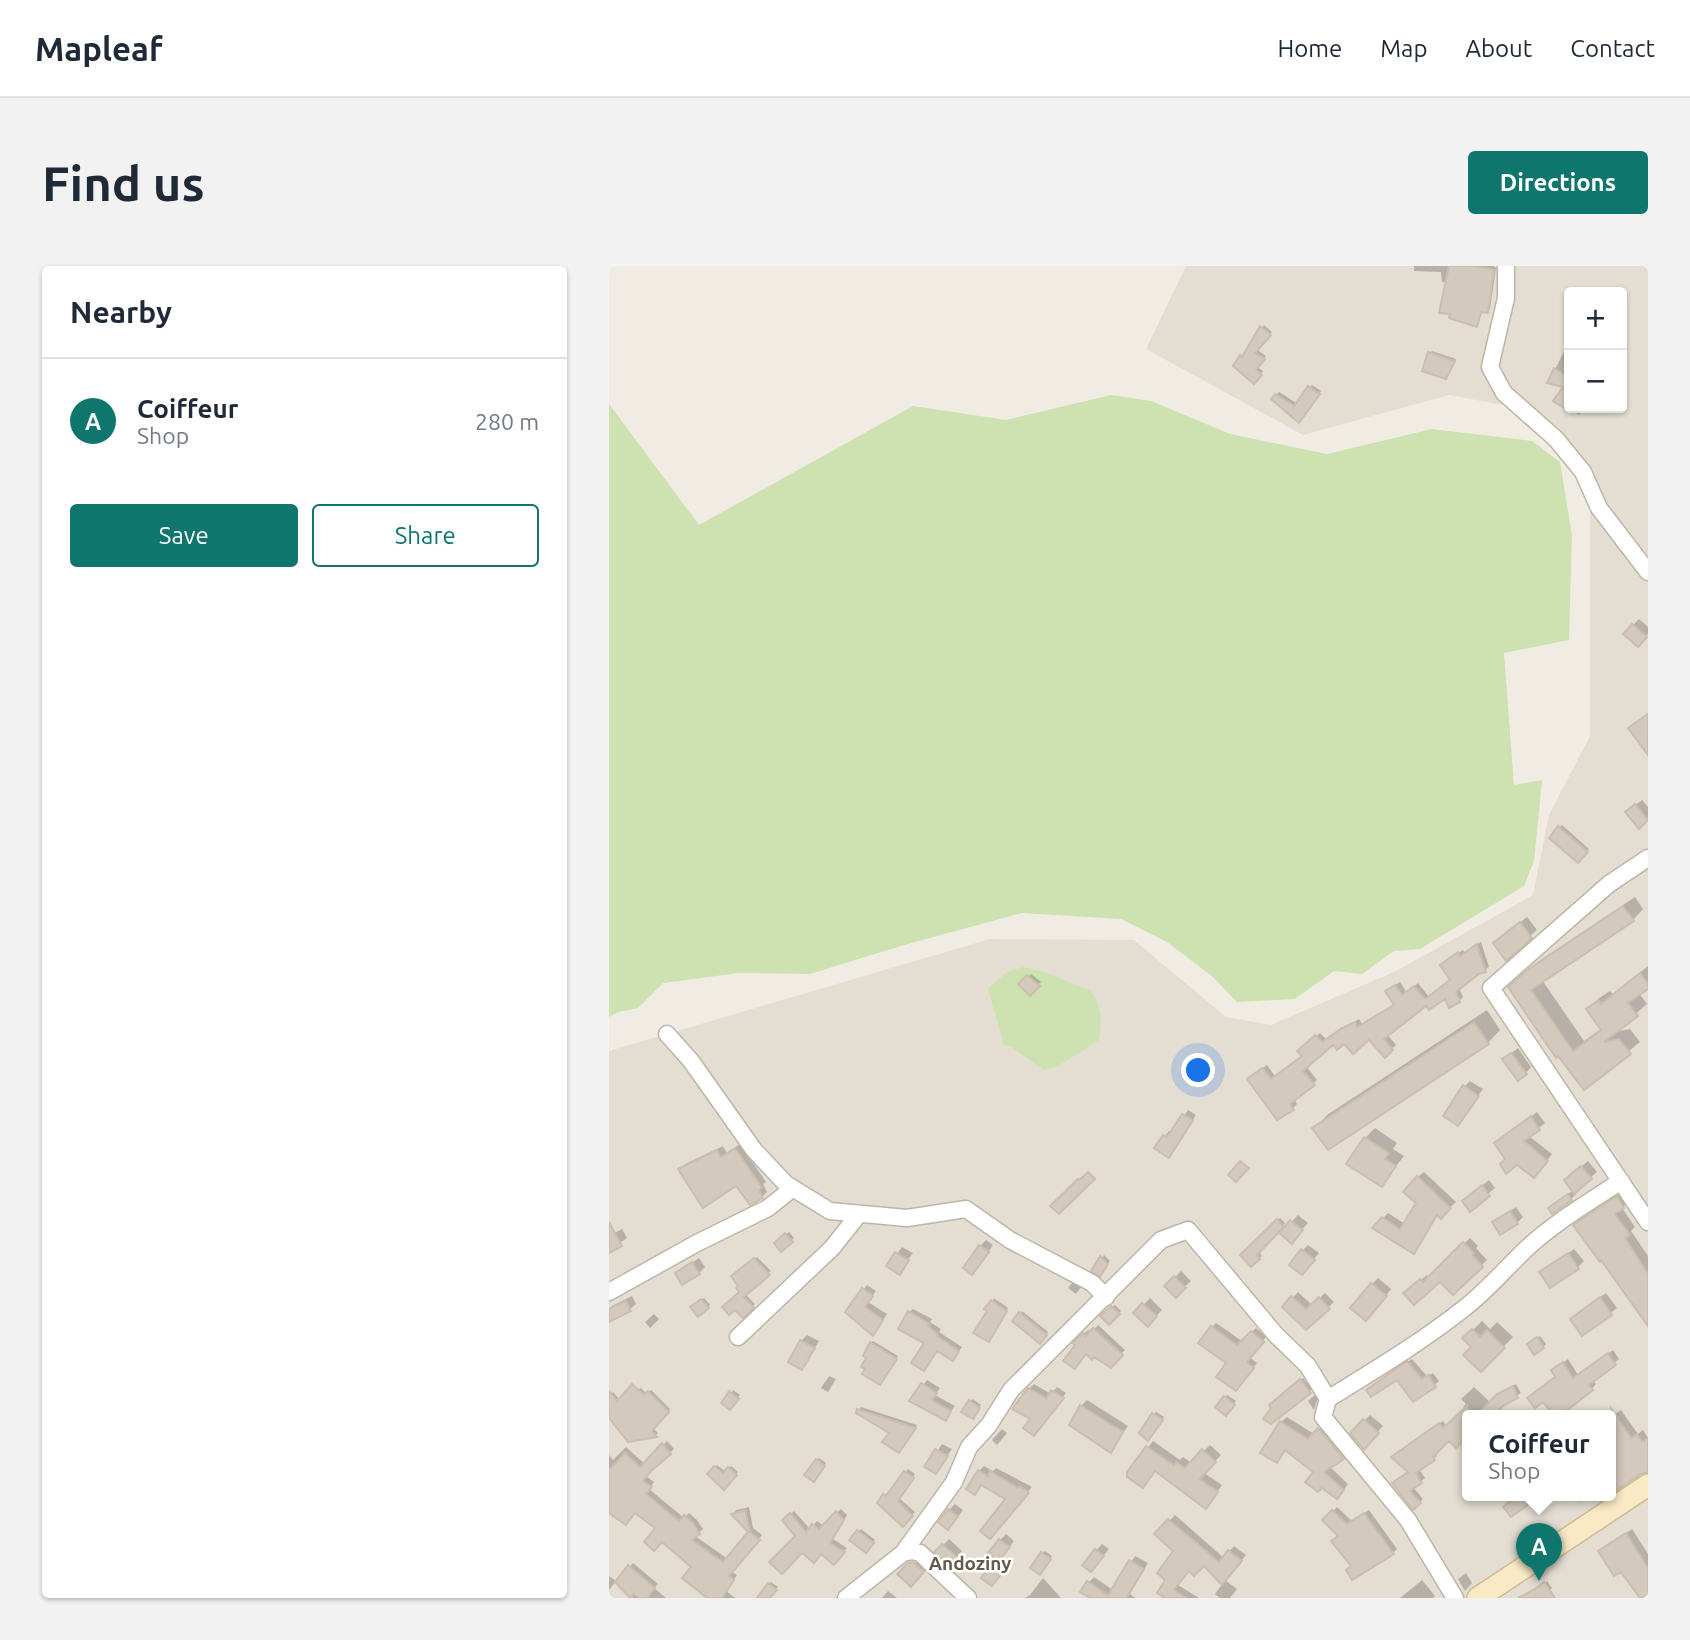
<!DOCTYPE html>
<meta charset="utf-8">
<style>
body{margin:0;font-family:Ubuntu,sans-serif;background:#f2f2f3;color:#1f2937}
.controls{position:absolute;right:21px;top:21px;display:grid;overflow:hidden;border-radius:7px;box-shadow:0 2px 5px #0004}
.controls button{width:63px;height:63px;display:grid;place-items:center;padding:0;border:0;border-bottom:2px solid #e0e1e3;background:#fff;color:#1f2937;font:35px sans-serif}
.you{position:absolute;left:590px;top:805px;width:24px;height:24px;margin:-18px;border:5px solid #fff;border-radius:50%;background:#1a73e8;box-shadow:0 0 0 10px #1a73e833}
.badge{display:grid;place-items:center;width:46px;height:46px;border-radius:50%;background:#0f766e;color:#fff;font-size:23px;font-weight:700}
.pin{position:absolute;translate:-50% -58px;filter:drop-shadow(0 2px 4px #0008)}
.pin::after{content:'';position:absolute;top:37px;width:24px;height:21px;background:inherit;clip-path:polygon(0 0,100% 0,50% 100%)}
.popup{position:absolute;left:853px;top:1144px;width:154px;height:91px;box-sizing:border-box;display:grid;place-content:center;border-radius:7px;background:#fff;filter:drop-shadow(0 2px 5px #0005);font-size:23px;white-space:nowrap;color:#747a83}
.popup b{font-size:26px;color:#1f2937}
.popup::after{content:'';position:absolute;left:50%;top:100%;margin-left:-14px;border:14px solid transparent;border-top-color:#fff}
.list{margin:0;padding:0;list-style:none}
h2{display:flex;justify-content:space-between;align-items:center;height:91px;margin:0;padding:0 28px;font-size:30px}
h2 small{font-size:23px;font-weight:400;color:#747a83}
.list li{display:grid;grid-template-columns:46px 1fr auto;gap:21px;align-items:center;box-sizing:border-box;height:126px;padding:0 28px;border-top:2px solid #e0e1e3}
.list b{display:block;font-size:26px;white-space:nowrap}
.list p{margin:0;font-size:23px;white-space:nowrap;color:#747a83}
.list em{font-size:23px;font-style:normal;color:#747a83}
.actions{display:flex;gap:14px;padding:21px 28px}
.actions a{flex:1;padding:16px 0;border:2px solid #0f766e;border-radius:7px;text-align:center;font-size:24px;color:#0f766e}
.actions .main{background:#0f766e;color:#fff}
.map{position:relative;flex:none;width:1039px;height:1332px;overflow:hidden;border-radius:7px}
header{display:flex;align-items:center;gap:42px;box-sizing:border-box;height:98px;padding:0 35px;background:#fff;border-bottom:2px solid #e0e1e3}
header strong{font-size:33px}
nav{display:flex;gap:38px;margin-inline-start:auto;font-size:24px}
.intro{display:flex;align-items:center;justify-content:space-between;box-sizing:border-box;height:168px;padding:0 42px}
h1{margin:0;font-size:49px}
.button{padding:18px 32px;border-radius:7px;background:#0f766e;color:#fff;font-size:24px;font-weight:700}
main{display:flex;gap:42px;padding:0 42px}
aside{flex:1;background:#fff;border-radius:7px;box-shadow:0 2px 5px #0004}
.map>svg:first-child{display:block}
.residential{fill:#e4ddd2;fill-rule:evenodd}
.green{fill:#cee1b0}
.shadow{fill:#0003}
.building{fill:#d4c9bd;stroke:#cbbeae;stroke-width:2}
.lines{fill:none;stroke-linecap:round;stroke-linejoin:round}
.street-casing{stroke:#beb5aa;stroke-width:19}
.secondary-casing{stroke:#ccbb97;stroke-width:24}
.street{stroke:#fff;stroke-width:16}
.secondary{stroke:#f9e9c5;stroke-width:21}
.labels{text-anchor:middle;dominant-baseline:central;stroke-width:5;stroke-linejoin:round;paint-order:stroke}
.neighbourhood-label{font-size:19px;font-weight:bold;fill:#63594d;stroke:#fff}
</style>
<header>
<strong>Mapleaf</strong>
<nav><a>Home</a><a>Map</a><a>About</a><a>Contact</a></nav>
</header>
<div class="intro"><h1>Find us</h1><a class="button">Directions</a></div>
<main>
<aside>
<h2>Nearby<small></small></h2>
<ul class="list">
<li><span class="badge">A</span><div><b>Coiffeur</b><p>Shop</p></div><em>280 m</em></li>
</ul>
<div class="actions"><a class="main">Save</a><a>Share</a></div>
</aside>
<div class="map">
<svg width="1039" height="1332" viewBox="0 0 1039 1332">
<rect width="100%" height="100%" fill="#f0ece4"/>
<path class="residential" d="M577,0H1039V1332H0V785L381,673L525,674L617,751L662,759L787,705L924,629L940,549L981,470V209L927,145L840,129L694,169L537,83ZM960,26H1013V142H960ZM858,1149H1002V1229H858Z"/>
<path class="green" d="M502,129L542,135L621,168L718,188L823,163L923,175L951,196L963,269L960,374L895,387L905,519L933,514L925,595L915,620L811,683L785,685L753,708L725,705L686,733L628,736L604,711L558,676L512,653L413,647L295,679L201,708L130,707L54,717L29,742L9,746L0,751V138L90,259L304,140L397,154Z
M414,701L435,706L482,725C493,739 493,757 490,774L449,800L435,804L402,781L395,779L379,723L398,706Z"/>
<path class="shadow" d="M805,0H885L887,2L881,43L879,45H873L867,59L837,16H833L832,6L805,5Z
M655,59L663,66L647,83L657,90L648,101L654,105L645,115L626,100L632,90L636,89Z
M958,79H960V142H976L970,149L946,134L957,119L940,116Z
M823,85L847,93L839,109L821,87Z
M703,119L712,125L692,152L664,133L670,126L689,138Z
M1030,353L1039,361V368L1029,378L1024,359Z
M1033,534L1039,541V553L1030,561L1024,541Z
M953,559L980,583L969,595L943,571Z
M1026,631L1034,643L1024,654L933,714L975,775L993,762L979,743L990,732L1001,725L1004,728L1039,700V720L1030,727L1038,738L1005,766L1021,763L1031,776L975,821L912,711L930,695Z
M918,651L928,664L897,692L892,672Z
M872,676L880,701L850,722L854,731L850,735L836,730L817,737L778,768L787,779L776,789L760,771L724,776L697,800L708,814L685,833L688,838L684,842L644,809L658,799L666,810L695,790L691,785L711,767L718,774L739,759L750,753L753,758L786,738L782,721L791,716L798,727L809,717L820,731L843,713L837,695L854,684L856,687Z
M422,708L432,716L421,727L412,718Z
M878,744L891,764L879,777L706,862L718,849Z
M909,782L922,801L917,807L901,788Z
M861,815L874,823L849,858L856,820Z
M579,844L587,849L564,885L547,882L560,865L563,867Z
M928,846L936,857L920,870L943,888L931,904L898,893L887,877Z
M766,862L788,877L784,883L795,890L773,918L740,897L756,872Z
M131,878L157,916L154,918L158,926L152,932L128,918L71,903L76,898L114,880L118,887Z
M979,895L988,906L966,925L968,927L962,933L947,936L965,924L963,909Z
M815,906L847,936L832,950L829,948L805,985L766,961L779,947L796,958L809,936V911Z
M880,914L886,922L861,943V929Z
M1015,925L1021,934L1013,942L1026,961L1022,965L1039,990V1056L993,992L966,960Z
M907,941L914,951L908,957L885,956Z
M689,949L699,957L688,969L673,967Z
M671,952L676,957L649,985L653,990L642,999L633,989Z
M13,963L18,972L0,985V970Z
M180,966L185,972L172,984L167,977Z
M861,972L869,980L867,982L878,994L844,1027L831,1014L802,1022L818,1009L820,1011Z
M377,974L384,979L369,1001L371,980Z
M699,979L710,987L699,1001L694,984Z
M293,981L304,987L290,1006L279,1000Z
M965,983L975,995L969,1001L932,1006Z
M495,989L501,995L494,1006L485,1004Z
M148,991L162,1005L136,1028L146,1038L134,1049L133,1026L127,1008Z
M90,992L96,1001L90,1007H68Z
M572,1005L582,1015L567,1029L558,1020Z
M769,1012L782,1023L763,1047V1018Z
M464,1016L473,1020L467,1028L459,1022Z
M258,1019L267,1025L259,1036L278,1048L268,1063L238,1046Z
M689,1026L703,1039L716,1027L725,1036L697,1062L676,1041Z
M997,1027L1008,1042L974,1068L969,1047Z
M23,1030L27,1038L21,1043L0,1052V1043L3,1040Z
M95,1032L101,1039L99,1041H84Z
M385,1032L399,1042L382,1072L381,1045Z
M541,1032L553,1044L545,1053L527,1047Z
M506,1039L512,1045L500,1056L494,1050Z
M304,1043L323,1053L321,1056L332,1063L330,1066L353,1081L344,1093L318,1076L300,1046Z
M413,1045L439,1066L431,1076L405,1055Z
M45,1048L50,1053L41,1062L36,1056Z
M873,1055L881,1063L888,1056L904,1071L872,1104L864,1081L856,1072Z
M607,1057L633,1075L647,1062L657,1071L640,1091L648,1097L631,1119L603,1061Z
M489,1059L516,1084L501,1100L466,1077L479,1064L482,1067Z
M198,1069L210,1075L193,1102L192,1075Z
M931,1070L937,1078L934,1081L923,1076Z
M264,1075L289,1090L274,1114L262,1077Z
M1004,1084L1010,1093L983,1114L987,1118L983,1123L934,1133L948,1110L949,1100L959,1093L969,1109Z
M803,1093L818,1110L824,1107L830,1115L825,1119L788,1111L764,1120Z
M220,1110L227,1113L219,1126L212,1122Z
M694,1112L703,1123L662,1156L664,1142L662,1139Z
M318,1114L331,1122L326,1129L346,1140L336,1153L303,1134Z
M425,1118L442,1128L448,1121L457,1127L429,1163L424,1153L420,1123Z
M907,1118L912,1127L894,1137L883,1149H858V1180L853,1174L840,1173L826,1186L828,1190L810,1203L816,1212L804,1221L814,1233L805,1241L785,1217L801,1205L788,1188L834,1155L838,1160L856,1143L854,1141L857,1138L852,1133L865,1121L882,1137L893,1125Z
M32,1122L38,1128L42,1124L61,1143L44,1162L49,1167L47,1169L20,1174L0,1150V1129L4,1126L11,1134Z
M124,1124L131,1129L123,1139L122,1127Z
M707,1128L709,1131L705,1144L699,1135Z
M618,1129L627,1135L617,1147L608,1141Z
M364,1133L372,1139L366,1148L361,1135Z
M478,1134L519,1160L502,1184L472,1140Z
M252,1141L308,1159L292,1183L282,1167L250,1144Z
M1012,1144L1029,1168L1034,1164L1039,1172V1205L1031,1206L1009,1221L1002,1210V1151Z
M547,1146L555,1151L542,1171L545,1148Z
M761,1149L774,1160L755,1181L743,1167Z
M678,1151L705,1168L716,1158L739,1186L720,1200L739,1218L733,1226L678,1183L668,1195L672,1156Z
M393,1163L398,1167L388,1179L383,1174Z
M58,1175L65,1183L37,1210L45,1216L40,1223L75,1252L80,1247L88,1254L94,1263L86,1270L119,1293L142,1266L124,1248L127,1244L140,1241L144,1262L153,1269L122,1306L128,1309L117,1325L126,1332H100L85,1301L49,1262L26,1245L0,1243V1189L4,1194L17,1181L36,1198Z
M544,1175L571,1194L574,1191L583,1197L601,1179L612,1189L595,1207L613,1219L602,1235L547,1203L539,1214L519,1207Z
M333,1178L343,1183L332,1199L318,1201Z
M210,1192L217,1197L207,1211L208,1194Z
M108,1199L117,1206L122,1200L129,1206L115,1221L100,1208Z
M375,1200L384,1205L387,1202L423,1221L386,1266L398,1233L373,1218L366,1226L370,1205Z
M299,1203L306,1208L290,1232L306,1246L294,1259L276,1229L278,1227L280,1229Z
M910,1229H925L902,1249Z
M963,1229H978L970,1236Z
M346,1238L354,1244L345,1256L340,1244Z
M728,1241L743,1255L760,1244L788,1283L784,1287L744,1299L731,1269L715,1254Z
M232,1243L238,1249L224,1273L238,1282L225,1296L188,1270L175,1255L185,1245L201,1263L208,1255L215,1260Z
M566,1249L615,1292L625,1280L637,1289L616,1314L628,1323L621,1332H611L606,1328L614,1317L595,1298L581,1303L569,1319L590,1332H557L559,1313L566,1284L548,1268Z
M252,1263L266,1274L256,1285L243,1274Z
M1023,1263L1039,1288V1332H1034L1012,1303L991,1285Z
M397,1268L405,1275L396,1287L391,1274Z
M340,1273L353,1285L341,1298L328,1286Z
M493,1278L500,1283L488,1298H475Z
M436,1285L443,1290L433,1304V1287Z
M526,1290L539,1297L521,1328L526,1332H484L480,1316L485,1311L504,1324Z
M306,1291H310L320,1299L302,1318L290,1308L299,1298L312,1296V1292L304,1294Z
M24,1297L49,1318L45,1322L57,1332H24L9,1316Z
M386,1298L394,1304L385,1316L383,1300Z
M857,1307L863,1317L856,1325L849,1313Z
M0,1310L7,1315L0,1324Z
M434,1312L452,1332H416L421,1329Z
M813,1314L826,1330L824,1332H791Z
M938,1315L943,1322L941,1324L928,1322Z
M162,1316L169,1321L159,1332L160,1318Z
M279,1325L288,1332H273Z"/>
<path class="building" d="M840,0H866L885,4L879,47L872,46L868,61L840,52L841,48L830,47Z
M651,60L662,69L646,87L656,93L647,104L653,109L645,118L624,100L631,89L633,91Z
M819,86L846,95L837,113L813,105Z
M945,102L960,111V145L944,135L954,121L938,117Z
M699,120L711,128L690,157L662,133L666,128L685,140Z
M1023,358L1038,371L1029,381L1014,368Z
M1039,448V489L1019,462Z
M1026,538L1039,554L1030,563L1016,546Z
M949,560L979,586L969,597L940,572Z
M1014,640L1025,655L922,724L964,785L992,764L977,743L990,734L992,738L1031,707L1039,717V723L1019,737L1029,750L995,776L1010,773L1022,788L975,824L949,790L947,792L899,721L917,705Z
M911,656L923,672L897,695L884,677Z
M868,678L877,706L870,708L847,726L851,736L840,742L836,733L820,744L817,740L775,773L784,784L776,792L760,774L744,788L735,778L728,784L724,779L694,805L706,819L681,838L685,844L668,854L638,813L653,802L662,813L693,790L688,785L706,769L713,776L733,762L746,756L748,761L785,739L776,725L786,719L793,729L805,720L816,733L841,714L831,699L849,686L851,690Z
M418,709L431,720L421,730L409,718Z
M865,756L880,778L719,884L703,862Z
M902,787L918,808L909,815L893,793Z
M854,819L870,830L849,860L834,850Z
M573,848L584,854L560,892L545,882L554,869L558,871Z
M922,850L931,864L915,875L939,895L925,912L908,899L897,908L891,898L896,893L885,877Z
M755,871L780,887L776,893L787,900L773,921L737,898Z
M126,882L153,922L150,924L154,932L141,939L127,920L94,942L69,903L108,884L112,891Z
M631,895L640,902L627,916L619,909Z
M972,900L983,913L965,928L955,914Z
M479,906L486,913L450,948L441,940L469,913L470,914Z
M808,910L842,942L832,953L828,949L805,988L763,962L773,951L791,963L807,937L794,926Z
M873,919L881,930L861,946L853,935Z
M959,928L963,934L943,948L939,942Z
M1008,930L1015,942L1006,948L1021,969L1016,972L1039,1008V1060L992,994L991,996L964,959Z
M901,945L909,958L891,969L883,956Z
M668,953L675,961L648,989L651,993L642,1001L631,989Z
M681,954L694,964L683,978L670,967Z
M0,956L13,980L0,987Z
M176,967L184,976L172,986L165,977Z
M854,976L865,987L863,989L874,1001L844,1029L831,1016L805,1039L794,1027L811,1013L814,1016Z
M370,979L380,986L363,1009L354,1002Z
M692,983L706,994L693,1009L680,999Z
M286,986L300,994L291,1009L277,1000Z
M959,987L970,1003L941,1022L930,1006Z
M491,990L499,998L491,1011L482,1005Z
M145,992L161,1009L135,1031L145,1042L134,1052L126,1044L120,1049L113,1041L130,1026L127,1022L129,1020L122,1010Z
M83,996L91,1008L73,1019L66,1007Z
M565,1010L577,1022L567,1032L555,1020Z
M762,1017L778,1030L757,1055L741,1042Z
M253,1022L264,1030L256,1041L274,1054L264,1070L236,1046Z
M682,1030L697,1043L710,1031L721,1043L697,1064L673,1041Z
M991,1031L1003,1049L973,1070L961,1053Z
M92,1033L100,1042L89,1051L81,1041Z
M382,1034L398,1045L380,1076L364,1067L378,1045L375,1043Z
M17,1035L22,1045L0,1056V1043Z
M533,1037L548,1050L539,1061L524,1047Z
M502,1040L511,1048L500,1059L491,1050Z
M299,1045L321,1058L319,1060L329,1068L328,1070L350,1085L344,1095L328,1085L315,1105L302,1097L315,1077L289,1063Z
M410,1046L438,1069L431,1078L403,1055Z
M602,1060L628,1079L642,1065L655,1076L638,1096L645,1102L627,1125L607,1111L617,1097L589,1077Z
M484,1062L514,1089L502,1102L485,1091L483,1094L477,1088L466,1103L454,1095L466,1079L463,1077L474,1067L477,1070Z
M863,1063L871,1071L878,1064L896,1082L872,1106L854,1089L862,1081L853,1072Z
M928,1071L935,1082L925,1089L918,1078Z
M191,1074L206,1082L193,1104L179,1096Z
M261,1076L288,1093L271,1119L253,1108L256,1103L252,1101L257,1092L254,1090Z
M999,1087L1007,1099L980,1119L984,1124L952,1149H945L934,1136L926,1142L918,1132L946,1111L942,1104L954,1096L964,1112Z
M798,1095L813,1113L819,1109L827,1121L804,1136L788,1114L762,1131L757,1124Z
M691,1113L702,1127L662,1158L654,1153L662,1142L660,1139Z
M312,1117L328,1127L323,1134L342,1145L337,1155L300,1135Z
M23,1118L35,1129L39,1125L60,1146L43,1165L48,1171L19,1176L0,1152V1125L8,1135Z
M904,1120L909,1132L895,1139L885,1149H867L888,1128Z
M419,1122L437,1132L442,1124L455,1132L425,1170L414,1162L421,1153L403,1143Z
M120,1125L130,1133L121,1144L112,1137Z
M615,1130L626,1139L617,1150L606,1141Z
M360,1134L371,1142L364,1153L352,1146Z
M471,1139L514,1166L502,1187L460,1159Z
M858,1140V1171L847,1182L840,1175L824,1191L826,1194L807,1207L813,1217L801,1225L812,1237L804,1244L783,1217L799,1206L782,1191L830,1157L834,1162Z
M1002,1142L1021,1170L1023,1172L1028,1168L1033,1176L1039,1172V1206L1032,1208L1002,1228Z
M248,1143L307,1162L290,1187L273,1176L280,1167L247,1147Z
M543,1147L554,1154L539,1175L530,1167Z
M754,1153L770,1167L755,1184L741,1167Z
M671,1155L699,1173L709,1162L735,1193L715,1206L735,1224L728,1233L713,1222L709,1226L696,1216L704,1206L676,1184L668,1197L651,1187Z
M53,1177L62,1188L42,1205L34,1215L43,1221L37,1228L70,1255L75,1249L84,1257L91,1268L83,1274L114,1296L139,1266L122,1248L136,1244L141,1266L151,1274L120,1310L125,1314L113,1332H98L73,1312L82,1301L53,1276L45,1285L35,1276L46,1262L26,1247L17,1259L0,1247V1204L16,1187L31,1201Z
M537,1180L565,1199L567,1196L576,1202L593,1183L607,1196L591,1213L609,1226L597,1243L546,1205L534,1222L518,1211V1206Z
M326,1183L339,1190L327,1208L315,1201Z
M207,1193L216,1200L205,1216L195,1209Z
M105,1200L114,1207L119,1201L128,1209L115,1224L98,1208Z
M369,1204L379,1210L381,1205L409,1222L411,1220L420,1227L381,1273L371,1265L396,1233L372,1219L366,1229L357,1223Z
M295,1205L305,1212L289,1235L304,1250L294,1261L268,1237L274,1228L277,1230Z
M909,1229H914L920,1238L902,1251L894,1241Z
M339,1243L349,1250L339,1264L329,1256Z
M723,1244L738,1258L755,1247L785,1288L743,1314L737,1304L742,1300L722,1275L729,1270L713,1254Z
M227,1245L235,1254L221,1277L236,1286L225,1299L212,1288L205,1297L193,1287L173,1308L160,1296L186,1270L173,1254L181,1247L197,1266L203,1258L210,1263Z
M559,1253L610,1296L619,1284L633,1295L613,1319L595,1300L585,1310L580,1305L565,1324L577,1332H556L548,1327L556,1314L548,1307L564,1285L545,1268Z
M248,1264L265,1277L257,1287L240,1274Z
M1017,1267L1039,1302V1332H1031L1012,1306L1005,1310L989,1285Z
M390,1273L401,1281L390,1295L379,1287Z
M333,1278L349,1292L341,1301L325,1286Z
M486,1283L495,1290L482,1306L473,1299Z
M432,1286L442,1293L431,1309L421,1302Z
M520,1294L535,1303L517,1332H481L471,1326L478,1315L499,1329Z
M304,1296L315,1306L302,1321L288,1308L299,1297Z
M19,1299L46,1322L38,1332H30L25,1328L21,1332L6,1316Z
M382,1299L393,1307L383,1320L372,1312Z
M935,1316L946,1332H909L926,1323Z
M159,1317L168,1324L161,1332H148Z"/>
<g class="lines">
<g class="street-casing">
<path id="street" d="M897,0V32L881,101L895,127L947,173L974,206L990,242L1039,306
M1039,592L1000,618L882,722L1039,956
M58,768L82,795L145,884L177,918L221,945L298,952L357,943L401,974L483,1017L497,1031
M0,1026L88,977L159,942L184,922
M129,1071L223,982L250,948
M719,1133L714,1151L799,1254L846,1332
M294,1287L345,1216L360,1181L380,1159L402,1124L552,974L579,964L667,1069L699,1100L719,1133C764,1105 811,1077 853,1044C878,1025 894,1005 916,984C944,957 979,937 1012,915
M237,1332L294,1287L304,1285L311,1287L359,1332"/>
</g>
<g class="secondary-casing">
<path id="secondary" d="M869,1332L1039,1219"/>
</g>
<use href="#street" class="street"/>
<use href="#secondary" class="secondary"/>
</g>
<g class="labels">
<g class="neighbourhood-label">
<text x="361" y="1297">Andoziny</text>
</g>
</g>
</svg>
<div class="controls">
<button>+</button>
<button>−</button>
</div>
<div class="you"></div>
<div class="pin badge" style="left:930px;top:1315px">A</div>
<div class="popup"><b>Coiffeur</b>Shop</div>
</div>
</main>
